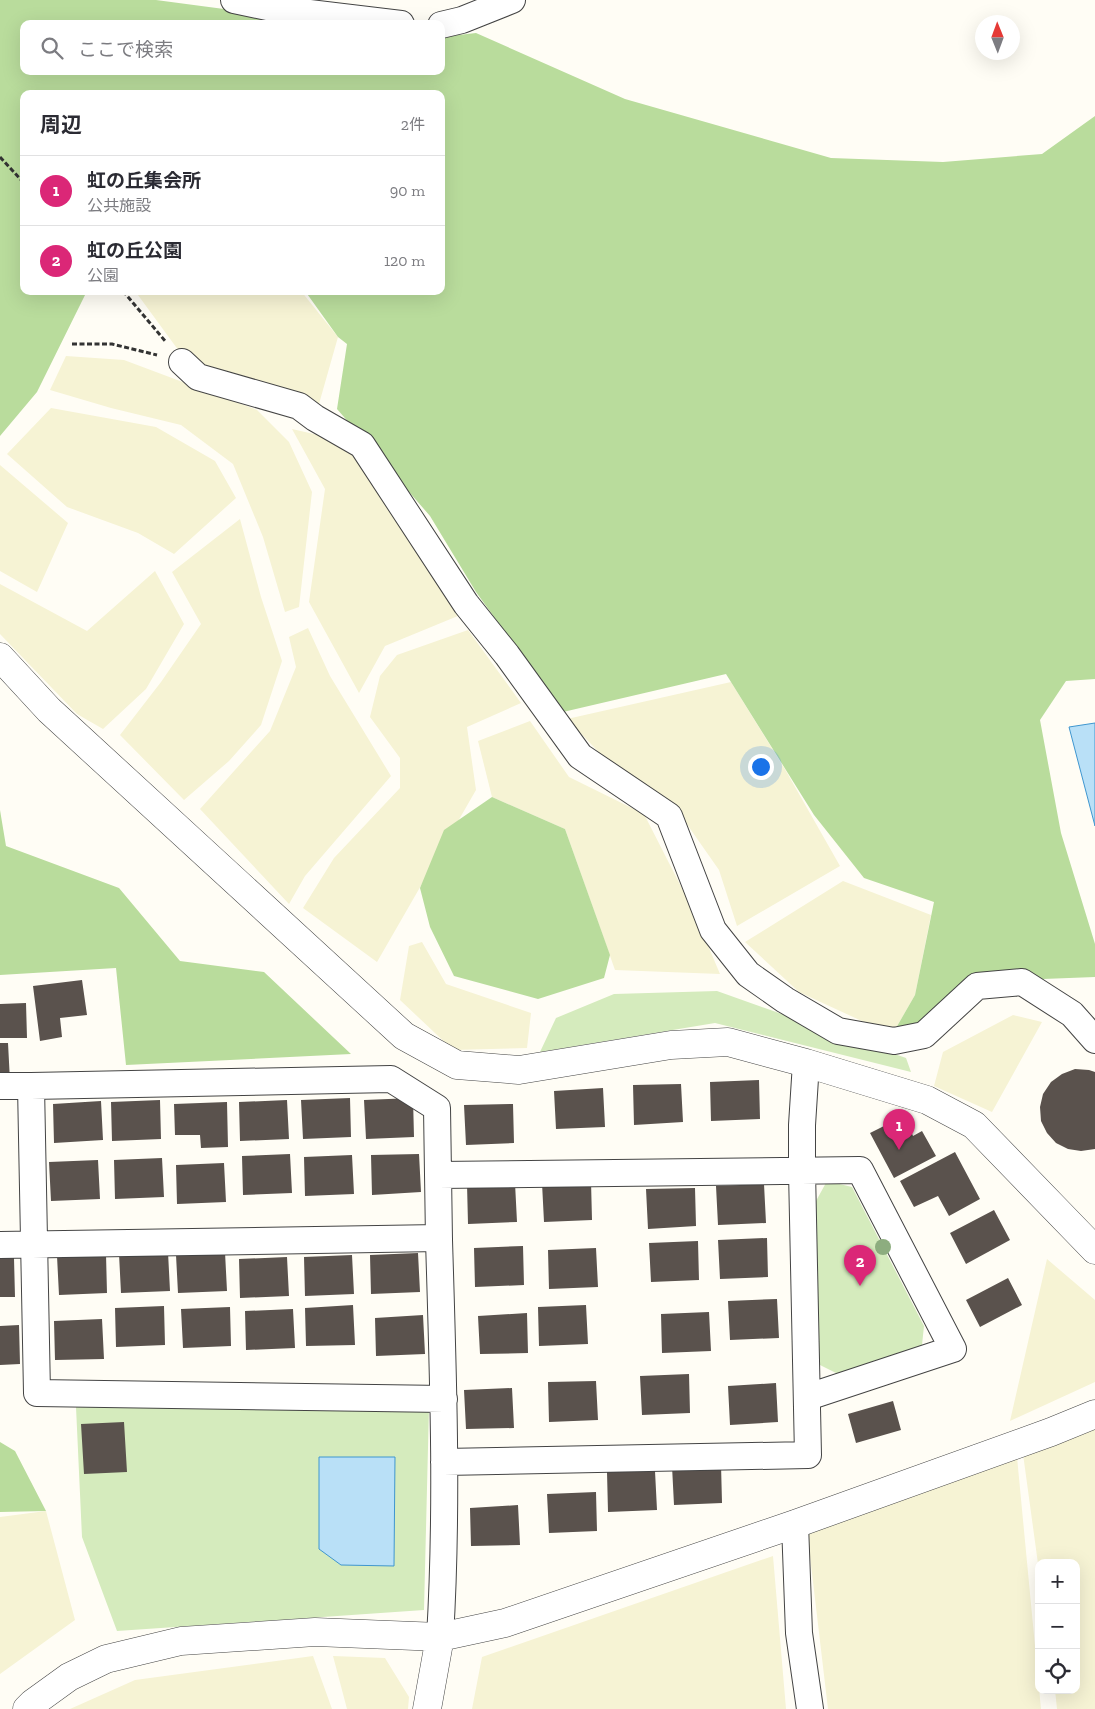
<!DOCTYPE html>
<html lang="ja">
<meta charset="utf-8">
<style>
body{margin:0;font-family:"Zilla Slab","Noto Sans JP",serif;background:#f2f2f3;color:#2b2b33}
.controls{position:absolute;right:15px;bottom:15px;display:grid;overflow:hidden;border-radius:10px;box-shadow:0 5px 20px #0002}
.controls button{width:45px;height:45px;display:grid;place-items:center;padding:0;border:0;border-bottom:1px solid #e1e1e2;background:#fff;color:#2b2b33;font:25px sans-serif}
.compass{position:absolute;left:975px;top:15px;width:45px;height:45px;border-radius:50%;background:#fff;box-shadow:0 5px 20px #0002;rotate:359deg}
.you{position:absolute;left:760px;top:766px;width:18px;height:18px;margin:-12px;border:4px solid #fff;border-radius:50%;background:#1a73e8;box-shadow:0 0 0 8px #1a73e833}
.badge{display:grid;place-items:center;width:32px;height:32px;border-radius:50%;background:#db2777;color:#fff;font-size:16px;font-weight:700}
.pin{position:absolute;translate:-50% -41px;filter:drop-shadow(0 1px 2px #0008)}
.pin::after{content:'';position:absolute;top:26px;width:18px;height:15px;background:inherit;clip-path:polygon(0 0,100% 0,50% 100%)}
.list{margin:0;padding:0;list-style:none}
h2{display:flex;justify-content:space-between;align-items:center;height:65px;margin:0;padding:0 20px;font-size:21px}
h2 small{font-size:16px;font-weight:400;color:#7c7c81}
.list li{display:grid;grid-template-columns:32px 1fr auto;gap:15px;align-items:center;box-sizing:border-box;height:70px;padding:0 20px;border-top:1px solid #e1e1e2}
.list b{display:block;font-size:19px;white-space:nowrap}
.list p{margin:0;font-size:16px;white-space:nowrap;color:#7c7c81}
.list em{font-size:16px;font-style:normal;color:#7c7c81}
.icon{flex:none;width:28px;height:28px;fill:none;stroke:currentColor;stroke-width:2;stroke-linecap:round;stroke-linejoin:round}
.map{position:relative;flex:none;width:1095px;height:1709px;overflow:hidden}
.search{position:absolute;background:#fff;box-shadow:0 5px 20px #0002;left:20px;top:20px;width:425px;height:55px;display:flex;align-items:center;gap:12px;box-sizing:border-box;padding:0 18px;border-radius:10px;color:#7c7c81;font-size:19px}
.panel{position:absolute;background:#fff;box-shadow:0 5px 20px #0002;left:20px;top:90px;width:425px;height:205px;border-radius:10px}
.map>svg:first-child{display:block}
.farmland{fill:#f6f3d4}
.green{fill:#d5ebbd}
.forest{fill:#b9dc9c}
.water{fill:#b9e0f7;stroke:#3f96cf}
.building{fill:#5a524d}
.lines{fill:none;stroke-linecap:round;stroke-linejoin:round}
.minor-casing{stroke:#444;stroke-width:28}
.tertiary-casing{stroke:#444;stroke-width:29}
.path{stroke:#333;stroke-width:3;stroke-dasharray:5 2.5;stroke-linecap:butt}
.minor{stroke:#fff;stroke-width:26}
.tertiary{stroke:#fff;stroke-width:28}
.tree{fill:#8dad7f}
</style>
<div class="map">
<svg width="1095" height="1709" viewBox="0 0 1095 1709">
<rect width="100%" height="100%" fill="#fffdf5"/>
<path class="farmland" d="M135,291H301L338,337L315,418L198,377Z
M66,356L124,360L257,410L289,442L312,492L299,607L285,612L263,537L233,464L181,425L111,408L50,390Z
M51,408L156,427L215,461L236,498L174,554L138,533L67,507L7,454Z
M292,429L362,445L470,611L385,646L359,693L309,602L325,489Z
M0,465L68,523L37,592L0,571Z
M240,519L261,597L282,661L261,725L229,761L184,800L120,735L161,682L201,624L172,572Z
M155,571L184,624L146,689L103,729L77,714L0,634V584L87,631Z
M308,628L330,676L391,776L305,876L289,904L200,809L270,731L296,667L289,637Z
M468,630L521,703L467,727L476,790L377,962L303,908L334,858L400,788V758L370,717L380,676L397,655Z
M731,682L786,771L840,866L737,926L719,870L677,810L614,768L567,719Z
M530,721L569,777L644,814L693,910L720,974L615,970L565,829L492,797L478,741Z
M843,881L931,915L915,995L892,1035L799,992L745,942Z
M422,942L446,984L531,1013L527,1048L453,1050L400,1000L409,946Z
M1013,1015L1042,1022L992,1112L934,1086L943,1052Z
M1047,1259L1095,1300V1382L1010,1421Z
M1095,1429V1709H1057L1055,1690H1076V1563H1039V1571L1023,1454Z
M1017,1457L1041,1709H828L807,1531Z
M46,1511L75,1620L0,1674V1517Z
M773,1556L786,1709H472L482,1657Z
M313,1656L332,1709H70L135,1680Z
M333,1656L385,1658L409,1697L408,1709H347Z"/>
<path class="green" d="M717,991L906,1058L911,1072L715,1023L540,1052L556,1018L614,994Z
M827,1181L852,1187L924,1326L922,1345L838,1374L818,1364L816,1201Z
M76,1407H429L424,1610L117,1631L82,1537Z"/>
<path class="forest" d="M0,0H156L336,24H24V71H441V37L476,33L625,99L831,158L943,162L1042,154L1095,116V679L1066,681L1040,720L1061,833L1095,944V977L1043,979L966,1001L892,1035L915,995L934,902L864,878L814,815L726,674L563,712L476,592L430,516L337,409L347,344L338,337L305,291H441V94H24V291H87L37,392L0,436Z
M492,797L565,829L610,955L604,978L538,999L454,976L430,927L420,888L444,830Z
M0,810L6,846L119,888L180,961L264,972L351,1054L126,1065L116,968L0,975Z
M0,1442L15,1451L46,1511L0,1512Z"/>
<path class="water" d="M1095,723V826L1069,727Z
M319,1457H395L394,1566L341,1565L319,1549Z"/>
<path class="building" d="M82,980L87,1015L60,1018L62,1037L40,1041L33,986Z
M26,1003L27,1038H0V1004Z
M0,1043H8L10,1081L0,1082Z
M1075,1069L1089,1070L1095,1072V1149L1081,1151L1068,1149L1056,1143L1047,1133L1041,1121L1040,1107L1043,1094L1051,1082L1062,1074Z
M759,1080L760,1119L711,1121L710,1082Z
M681,1084L683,1122L634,1125L633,1085Z
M603,1088L605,1127L556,1129L554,1091Z
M350,1098L351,1137L303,1139L301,1100Z
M413,1098L414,1137L366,1139L364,1100Z
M160,1100L161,1139L112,1141L111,1102Z
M287,1100L289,1139L240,1141L239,1102Z
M101,1101L103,1140L54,1143L53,1104Z
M227,1102L228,1147L201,1148L200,1135H175L174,1104Z
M513,1104L514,1143L466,1145L464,1105Z
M892,1122L894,1126L898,1123L902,1131L909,1127L913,1136L922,1131L936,1156L894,1178L870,1133Z
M955,1152L980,1199L949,1216L938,1196L914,1207L900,1181Z
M290,1154L292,1193L243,1195L242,1156Z
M419,1154L421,1192L372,1195L371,1155Z
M352,1155L354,1194L305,1196L304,1157Z
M162,1158L164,1197L115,1199L114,1160Z
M98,1160L100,1199L51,1201L49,1162Z
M224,1163L226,1202L177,1204L176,1165Z
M591,1181L592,1220L544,1222L542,1183Z
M515,1183L517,1222L468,1224L467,1184Z
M764,1184L766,1223L718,1225L716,1186Z
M695,1188L696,1226L648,1229L646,1189Z
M994,1210L1010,1240L966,1264L950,1233Z
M767,1238L768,1277L720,1279L718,1240Z
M698,1241L699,1280L651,1282L649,1243Z
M523,1246L524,1285L475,1287L474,1248Z
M596,1248L598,1287L549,1289L548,1250Z
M168,1252L170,1291L121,1293L119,1254Z
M225,1252L227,1291L178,1293L176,1255Z
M418,1253L420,1292L371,1294L370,1255Z
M106,1254L107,1293L59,1295L57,1256Z
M352,1255L354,1294L305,1296L304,1257Z
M287,1257L289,1296L240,1298L239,1259Z
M0,1258H14L15,1297H0Z
M1008,1278L1022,1305L980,1327L966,1300Z
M777,1299L779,1338L730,1340L728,1301Z
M353,1305L355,1345L306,1346L305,1308Z
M586,1305L588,1344L539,1346L538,1307Z
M164,1306L165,1345L116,1347L115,1308Z
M230,1307L231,1346L183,1348L181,1309Z
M293,1309L295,1348L246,1350L245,1311Z
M709,1312L711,1351L662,1353L661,1314Z
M527,1313L528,1353L480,1354L478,1316Z
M423,1315L425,1354L376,1356L375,1318Z
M102,1319L104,1359L55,1360L54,1321Z
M19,1325L20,1364L0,1365V1326Z
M689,1374L690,1413L642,1415L640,1376Z
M596,1381L598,1420L549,1422L548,1382Z
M776,1383L778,1422L730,1425L728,1386Z
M512,1388L514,1428L466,1429L464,1390Z
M893,1401L901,1430L856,1443L848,1414Z
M124,1422L127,1472L84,1474L81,1424Z
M721,1464L722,1503L674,1505L672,1466Z
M655,1471L657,1510L608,1512L607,1472Z
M596,1492L597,1531L549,1533L547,1494Z
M518,1505L520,1545L471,1546L470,1508Z"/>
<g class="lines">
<g class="minor-casing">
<path id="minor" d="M234,0L277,9L401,24
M441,25L462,20L512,0
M182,362L198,377L299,406L315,418L362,445L466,604L507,655L580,756L669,816L713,930L748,974L785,1000L838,1031L894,1041L924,1035L977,986L1022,982L1072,1014L1095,1040
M0,1086H31
M438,1175L860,1170L953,1349L808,1397
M0,1245L439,1238
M444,1462L808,1455L802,1171V1125L806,1063
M795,1524L799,1633L810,1709
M440,1637C448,1505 443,1373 439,1240C438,1196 438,1152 437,1108L391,1079L31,1086L37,1393L444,1399"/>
</g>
<g class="tertiary-casing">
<path id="tertiary" d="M0,657L49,710L404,1036L457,1065L519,1070L671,1045L728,1042L806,1063L927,1100L974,1125L1095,1250
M27,1709L33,1703L69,1677L106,1659L181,1641L315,1632L440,1637L505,1623L795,1524L1051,1432L1095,1414
M427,1709L440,1637"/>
</g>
<path class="path" d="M0,157L24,183
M123,291L166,342
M72,344H112L157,355"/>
<use href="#minor" class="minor"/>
<use href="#tertiary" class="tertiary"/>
</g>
<circle class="tree" cx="883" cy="1247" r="8"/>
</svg>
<div class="controls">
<button>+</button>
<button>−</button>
<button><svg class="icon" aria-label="locate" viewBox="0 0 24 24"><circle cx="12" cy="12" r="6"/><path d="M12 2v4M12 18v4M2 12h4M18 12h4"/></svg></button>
</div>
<svg class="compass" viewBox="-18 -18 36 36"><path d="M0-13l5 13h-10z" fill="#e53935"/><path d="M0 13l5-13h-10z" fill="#7c7c81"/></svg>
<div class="you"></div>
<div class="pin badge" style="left:899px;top:1150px">1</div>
<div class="pin badge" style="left:860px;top:1286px">2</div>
<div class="search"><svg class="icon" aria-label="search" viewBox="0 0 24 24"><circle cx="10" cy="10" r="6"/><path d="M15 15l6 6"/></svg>ここで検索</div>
<section class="panel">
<h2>周辺<small>2件</small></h2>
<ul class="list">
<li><span class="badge">1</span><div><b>虹の丘集会所</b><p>公共施設</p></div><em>90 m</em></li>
<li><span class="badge">2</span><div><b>虹の丘公園</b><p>公園</p></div><em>120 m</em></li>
</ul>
</section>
</div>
